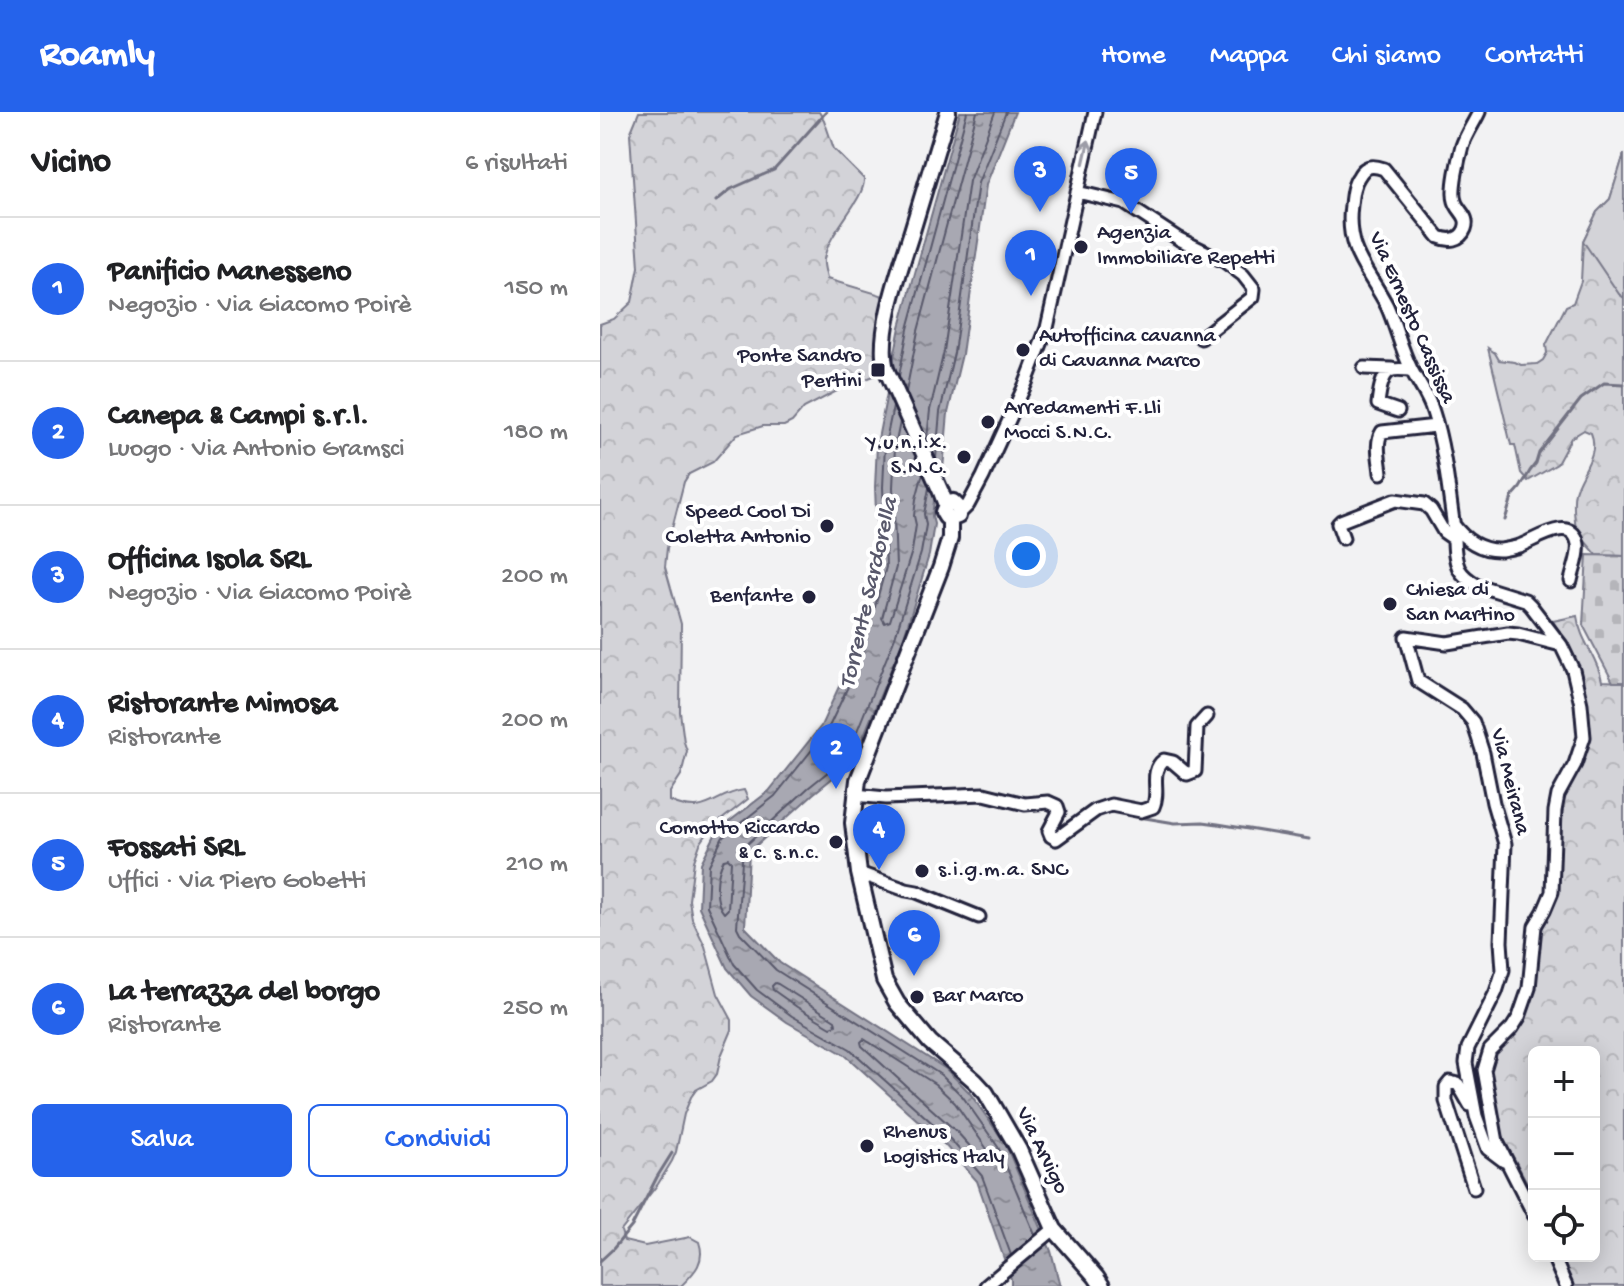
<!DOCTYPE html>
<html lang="it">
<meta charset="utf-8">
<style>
body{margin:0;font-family:"Gochi Hand",sans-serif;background:#f2f2f2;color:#202124}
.controls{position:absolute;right:24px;bottom:24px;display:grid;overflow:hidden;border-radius:12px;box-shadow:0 4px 20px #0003}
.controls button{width:72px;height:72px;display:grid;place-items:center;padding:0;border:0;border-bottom:2px solid #e0e0e0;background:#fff;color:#202124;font:40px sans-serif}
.you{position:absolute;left:426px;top:444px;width:28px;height:28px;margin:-20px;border:6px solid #fff;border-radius:50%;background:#1a73e8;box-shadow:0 0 0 12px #1a73e833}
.badge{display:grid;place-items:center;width:52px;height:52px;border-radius:50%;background:#2563eb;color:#fff;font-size:26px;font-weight:700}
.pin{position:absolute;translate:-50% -66px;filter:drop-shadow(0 2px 4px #0008)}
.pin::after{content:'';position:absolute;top:42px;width:28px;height:24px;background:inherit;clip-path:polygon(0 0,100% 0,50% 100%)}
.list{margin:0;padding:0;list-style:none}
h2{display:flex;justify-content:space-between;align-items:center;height:104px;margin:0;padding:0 32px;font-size:34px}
h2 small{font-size:26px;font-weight:400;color:#757577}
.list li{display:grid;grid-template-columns:52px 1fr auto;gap:24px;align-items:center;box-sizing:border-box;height:144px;padding:0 32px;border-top:2px solid #e0e0e0}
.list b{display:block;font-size:30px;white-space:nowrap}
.list p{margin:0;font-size:26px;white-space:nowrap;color:#757577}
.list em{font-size:26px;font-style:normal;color:#757577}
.actions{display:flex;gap:16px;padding:24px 32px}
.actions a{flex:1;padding:18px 0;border:2px solid #2563eb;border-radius:12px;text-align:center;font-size:28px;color:#2563eb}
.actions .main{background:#2563eb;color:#fff}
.icon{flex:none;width:44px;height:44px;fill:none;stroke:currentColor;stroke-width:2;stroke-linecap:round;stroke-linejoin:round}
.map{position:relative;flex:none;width:1024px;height:1174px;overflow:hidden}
header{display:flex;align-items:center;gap:48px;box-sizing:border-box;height:112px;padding:0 40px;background:#2563eb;color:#fff}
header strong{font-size:38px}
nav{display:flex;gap:44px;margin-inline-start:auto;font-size:28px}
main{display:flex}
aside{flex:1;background:#fff}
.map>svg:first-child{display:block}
.forest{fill:url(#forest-crowns);stroke:#7a7a8a;stroke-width:2}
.cemetery{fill:url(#cemetery-stones);stroke:#7a7a8a;stroke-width:2}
.green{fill:#d3d3d8;stroke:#7a7a8a;stroke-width:2}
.water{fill:url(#water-ripples);stroke:#727282;stroke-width:2}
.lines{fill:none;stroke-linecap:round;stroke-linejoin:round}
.shore{stroke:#58586b;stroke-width:2}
.stream{stroke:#727282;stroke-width:3}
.minor-casing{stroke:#22223b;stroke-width:17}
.major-casing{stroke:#22223b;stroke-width:20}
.minor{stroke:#fff;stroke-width:11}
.major{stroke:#fff;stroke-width:14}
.oneway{stroke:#9c9ca7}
.poi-dot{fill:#22223b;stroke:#fff;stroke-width:3}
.labels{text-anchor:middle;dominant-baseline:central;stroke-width:8;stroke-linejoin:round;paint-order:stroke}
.poi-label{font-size:22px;fill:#22223b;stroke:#fff;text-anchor:start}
.street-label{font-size:22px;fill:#22223b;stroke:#fff}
.water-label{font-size:24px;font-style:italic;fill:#58586b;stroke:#fff}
</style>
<header>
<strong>Roamly</strong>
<nav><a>Home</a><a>Mappa</a><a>Chi siamo</a><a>Contatti</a></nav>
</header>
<main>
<aside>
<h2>Vicino<small>6 risultati</small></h2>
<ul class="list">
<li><span class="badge">1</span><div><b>Panificio Manesseno</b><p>Negozio · Via Giacomo Poirè</p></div><em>150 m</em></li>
<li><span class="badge">2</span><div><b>Canepa &amp; Campi s.r.l.</b><p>Luogo · Via Antonio Gramsci</p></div><em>180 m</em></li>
<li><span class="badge">3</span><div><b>Officina Isola SRL</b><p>Negozio · Via Giacomo Poirè</p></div><em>200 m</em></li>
<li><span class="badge">4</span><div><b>Ristorante Mimosa</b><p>Ristorante</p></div><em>200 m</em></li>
<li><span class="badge">5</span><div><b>Fossati SRL</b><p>Uffici · Via Piero Gobetti</p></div><em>210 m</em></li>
<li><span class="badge">6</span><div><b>La terrazza del borgo</b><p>Ristorante</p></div><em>250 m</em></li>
</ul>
<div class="actions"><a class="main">Salva</a><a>Condividi</a></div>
</aside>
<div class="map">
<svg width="1024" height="1174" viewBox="0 0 1024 1174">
<defs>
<pattern id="forest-crowns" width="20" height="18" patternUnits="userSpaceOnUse" patternTransform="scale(2)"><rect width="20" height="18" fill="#d3d3d8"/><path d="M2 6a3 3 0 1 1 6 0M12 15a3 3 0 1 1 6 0" fill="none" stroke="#b5b5ba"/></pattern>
<pattern id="cemetery-stones" width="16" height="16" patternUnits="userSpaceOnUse" patternTransform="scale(2)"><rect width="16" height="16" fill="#d3d3d8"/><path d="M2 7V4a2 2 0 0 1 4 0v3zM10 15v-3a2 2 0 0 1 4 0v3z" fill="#b5b5ba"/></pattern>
<pattern id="water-ripples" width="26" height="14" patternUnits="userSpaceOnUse" patternTransform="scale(2)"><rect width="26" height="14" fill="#a8a8b2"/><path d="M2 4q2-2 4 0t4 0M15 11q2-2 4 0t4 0" fill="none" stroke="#888892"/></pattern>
</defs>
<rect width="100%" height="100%" fill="#f2f2f3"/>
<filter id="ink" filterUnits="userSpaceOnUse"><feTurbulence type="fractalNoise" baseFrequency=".0125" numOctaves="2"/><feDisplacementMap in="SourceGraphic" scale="16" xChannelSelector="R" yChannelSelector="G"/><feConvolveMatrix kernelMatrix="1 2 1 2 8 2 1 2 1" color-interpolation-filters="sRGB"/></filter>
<g filter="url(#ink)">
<path class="forest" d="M39,0H219L224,8L234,37L264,67C265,88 228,120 224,147C223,153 226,161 227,167L281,183L286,191L275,242L276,263L259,270L249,269L242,270L237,279L204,296L192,310L184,314H163L137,322L113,350L89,362L84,370L67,436L65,455L81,512L80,600L84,630L87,639L81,663L70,680V689C108,706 113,682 144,678L148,687L111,716L100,732L94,749L89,788L92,807L105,834L118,882L132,908V918L121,944L117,962L112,969L96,978L91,985L84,1002L76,1040L72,1049L58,1072L21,1119L24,1129L45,1134L90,1125L99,1130C106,1150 94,1161 81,1174H0V212L14,207L32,190L39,155L30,22Z
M1024,42V444L997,443L976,419C975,407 972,392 975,380C980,361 1000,342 991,321L984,318L971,326L957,352L928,369L921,361L915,333H911L888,236L895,241L899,248L915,250L921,253L937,252L943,248L947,241L946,233L966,194L973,191L981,169L983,129L997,100L1010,87Z
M977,504C980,528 998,546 1002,569L1024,570V1174H974L960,1144H994V940H934V1084L899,1018L889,962L891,946L920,914L930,895L937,865L939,826L951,792L955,697L977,660L986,637L985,606L981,576L969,535L953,509Z"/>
<path class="cemetery" d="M987,443L1024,444V570H1013L983,513Z"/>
<path class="green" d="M1024,42V186L1019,182L983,129L997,100L1010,87Z"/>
<path class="water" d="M360,0H415L386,73L362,242L348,301L343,357L334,389L332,404L334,412L329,443L303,528L262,628L245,656L213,682L149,740L145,815L180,851L346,957L369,980L405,1031L451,1139L460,1174H411V1167L377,1069L345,1033L245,943L187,910L151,884L127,856L99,795L101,751L117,719L169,679L221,614L252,546L278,454L275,375L277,332L300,215Z"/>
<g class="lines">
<path class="shore" d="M299,264L308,217L367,0
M306,280L318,219L377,0
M293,295L285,333L283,375L286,455L260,549L227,619L175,684L123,725L109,753L107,794L134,852L157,878L192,904L250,937L350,1027L382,1064L411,1143
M300,310L295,335L293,375L296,455L282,506L285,511L290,509L312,439L316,413L314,404L316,387L323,361
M327,327L330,298L344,239L369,69L395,0
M336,346L340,300L354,241L378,71L406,0
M329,376L324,402L326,413L321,441L295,525L255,624L239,651L208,676L143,736L137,815L140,821L176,858L341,963L363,985L398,1035L435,1123
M128,746L131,749L128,797L124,801C113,789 116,761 124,747Z
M175,871L178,872L235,908L236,913L231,915L197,895L173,878L172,874Z
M264,927L335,972L355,991L389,1040L393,1049L391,1052H386L357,1020L262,934L261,930Z"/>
<path class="stream" d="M116,89L131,77L174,58L226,0
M905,408L912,385L920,376L930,359L936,351L939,341L981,287L1004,271L1024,272
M545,706L575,711L603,710L618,712L709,727
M0,1149L13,1137L32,1114L57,1065L72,1041"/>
<g class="minor-casing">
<path id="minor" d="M879,0C874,11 866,22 862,34C859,45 851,78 855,89C858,100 870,104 865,117C860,129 849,129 839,125L784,57C773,53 765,53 759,64C753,72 752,83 751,93C745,140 768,157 787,194C796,214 801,237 811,257C818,271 829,285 833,300C844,334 848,373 853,409C855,424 852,442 859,457C863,464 870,469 877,473L925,488L931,494L961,533L973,558L981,592L984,625L975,652L958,683L955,699L952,780L944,799L935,814L929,876L919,905L912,916L890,938L884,958L897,1030L934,1103
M477,80L524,91L579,127L624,149L643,163L654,177L653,185L601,226
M764,256L792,257
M798,299L778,292C779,283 781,264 790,259C795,256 805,258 811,258
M781,361C780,348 775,331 782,320L836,314
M360,401L368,393L383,365L426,271L447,216L495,0
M853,412C864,427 880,439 901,438C906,437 914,436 919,434C934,429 972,401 978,432C980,443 973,458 971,469
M743,426L738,412L741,409L795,388L824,392L831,398L844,420L854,427
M255,683L286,686L384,682L425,692L448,690L457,694L459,700L449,719L451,724L456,727L496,698L511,693L541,699L553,695C561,679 548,660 564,648L573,650L587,662L595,659L597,615L607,604
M259,761L306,778L317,780L379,805
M870,993L858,972L850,970L846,975V989L874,1076
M904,1049L888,1037L876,1004L866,951L868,936L896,880L903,858L901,830L905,732L893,691L883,641L873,610L862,597L818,569L806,525L847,531L908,521L918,522L961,533
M953,1144L966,1174
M386,1174L454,1117"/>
</g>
<g class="major-casing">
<path id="major" d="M348,0C336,40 324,79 312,119C301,155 276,221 286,257L341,380L346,393L343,400L346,405L350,407V426L341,455L258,668L253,711L259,761L284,868L297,891L330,930L375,969L386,981L419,1038L454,1117L496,1165L502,1174
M346,393L353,390L359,396L358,404L350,407"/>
</g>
<use href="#minor" class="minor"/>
<use href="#major" class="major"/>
</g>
<defs><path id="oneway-shaft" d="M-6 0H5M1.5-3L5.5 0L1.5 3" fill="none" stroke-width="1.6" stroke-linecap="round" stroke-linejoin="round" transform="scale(2)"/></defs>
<use class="oneway" href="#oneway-shaft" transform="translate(486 40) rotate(-77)"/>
</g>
<g class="poi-dot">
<circle cx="481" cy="135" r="8"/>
<circle cx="423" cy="238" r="8"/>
<rect x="270" y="250" width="16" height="16" rx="4"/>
<circle cx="388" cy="310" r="8"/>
<circle cx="364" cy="345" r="8"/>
<circle cx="227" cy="414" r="8"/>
<circle cx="209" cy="485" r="8"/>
<circle cx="790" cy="492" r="8"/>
<circle cx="236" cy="730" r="8"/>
<circle cx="322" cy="759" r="8"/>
<circle cx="317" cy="885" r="8"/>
<circle cx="267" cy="1034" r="8"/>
</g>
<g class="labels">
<g class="poi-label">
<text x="497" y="122">Agenzia<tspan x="497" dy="25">Immobiliare Repetti</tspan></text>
<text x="439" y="225">Autofficina cavanna<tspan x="439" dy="25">di Cavanna Marco</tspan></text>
<text x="262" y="245" text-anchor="end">Ponte Sandro<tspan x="262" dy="25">Pertini</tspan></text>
<text x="404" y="297">Arredamenti F.Lli<tspan x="404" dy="25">Mocci S.N.C.</tspan></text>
<text x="348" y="332" text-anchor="end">Y.u.n.i.x.<tspan x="348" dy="25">S.N.C.</tspan></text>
<text x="211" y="401" text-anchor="end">Speed Cool Di<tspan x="211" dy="25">Coletta Antonio</tspan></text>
<text x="806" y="479">Chiesa di<tspan x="806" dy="25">San Martino</tspan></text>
<text x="193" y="485" text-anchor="end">Benfante</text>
<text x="220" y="717" text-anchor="end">Comotto Riccardo<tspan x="220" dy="25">&amp; c. s.n.c.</tspan></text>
<text x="338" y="759">s.i.g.m.a. SNC</text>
<text x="333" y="885">Bar Marco</text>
<text x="283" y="1021">Rhenus<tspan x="283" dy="25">Logistics Italy</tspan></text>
</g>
<g class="street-label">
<text transform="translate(811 206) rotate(66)">Via Ernesto Cassissa</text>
<text transform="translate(909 670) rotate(76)">Via Meirana</text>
<text transform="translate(441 1039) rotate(64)">Via Arvigo</text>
</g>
<g class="water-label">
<text transform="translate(270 481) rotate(-77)">Torrente Sardorella</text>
</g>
</g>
</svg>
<div class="controls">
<button>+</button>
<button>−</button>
<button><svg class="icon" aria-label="locate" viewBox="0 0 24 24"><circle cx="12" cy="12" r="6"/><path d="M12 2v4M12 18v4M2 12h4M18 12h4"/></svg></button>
</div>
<div class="you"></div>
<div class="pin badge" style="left:431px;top:184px">1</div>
<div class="pin badge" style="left:236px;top:677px">2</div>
<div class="pin badge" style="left:440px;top:100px">3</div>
<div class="pin badge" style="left:279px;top:758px">4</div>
<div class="pin badge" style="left:531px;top:102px">5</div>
<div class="pin badge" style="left:314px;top:864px">6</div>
</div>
</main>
